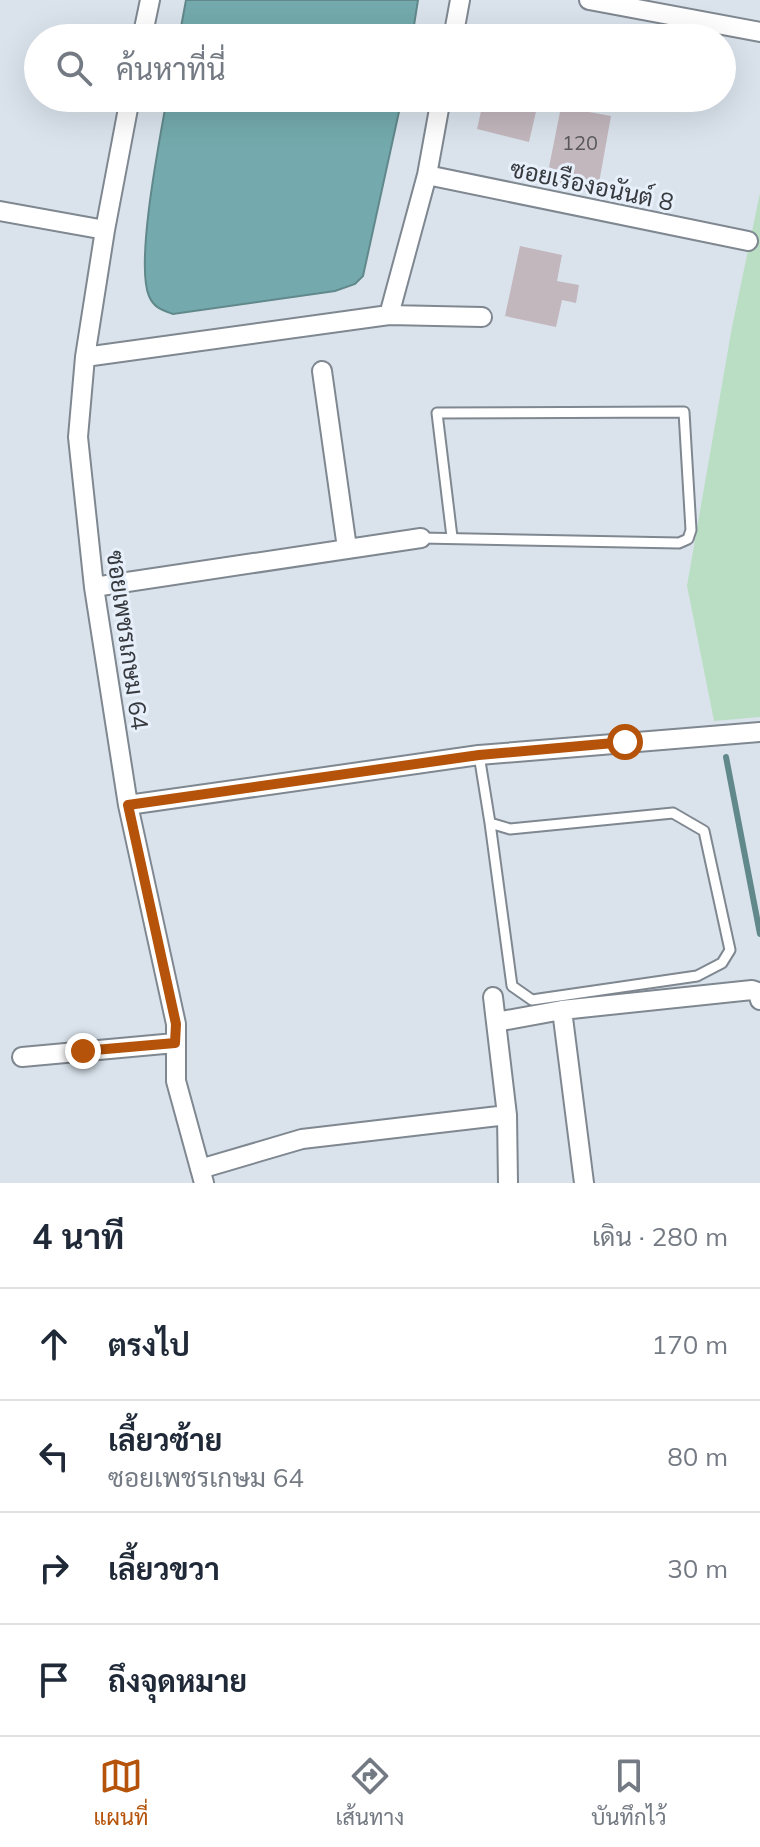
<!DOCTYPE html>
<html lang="th">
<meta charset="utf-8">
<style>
body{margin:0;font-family:Mulish,Sarabun,sans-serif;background:#f6f6f7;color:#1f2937}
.stop{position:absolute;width:24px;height:24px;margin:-18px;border:6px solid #b45309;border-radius:50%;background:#fff}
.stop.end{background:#b45309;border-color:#fff;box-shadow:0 2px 8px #0008}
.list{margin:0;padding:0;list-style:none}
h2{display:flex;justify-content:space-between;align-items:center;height:104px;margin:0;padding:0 32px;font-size:34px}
h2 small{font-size:26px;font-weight:400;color:#747a83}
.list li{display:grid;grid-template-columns:52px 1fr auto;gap:24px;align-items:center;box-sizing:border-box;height:112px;padding:0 32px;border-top:2px solid #e0e1e3}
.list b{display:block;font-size:30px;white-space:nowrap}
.list p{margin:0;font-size:26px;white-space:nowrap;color:#747a83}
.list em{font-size:26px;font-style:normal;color:#747a83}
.icon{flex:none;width:44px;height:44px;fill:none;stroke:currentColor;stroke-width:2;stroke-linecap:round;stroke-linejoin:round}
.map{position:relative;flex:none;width:760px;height:1183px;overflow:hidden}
.search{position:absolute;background:#fff;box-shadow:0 8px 32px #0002;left:24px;right:24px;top:24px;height:88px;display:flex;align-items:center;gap:20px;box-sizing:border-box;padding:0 28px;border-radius:44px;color:#747a83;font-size:30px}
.sheet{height:552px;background:#fff}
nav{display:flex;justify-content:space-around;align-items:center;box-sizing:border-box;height:112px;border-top:2px solid #e0e1e3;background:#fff;font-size:22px;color:#747a83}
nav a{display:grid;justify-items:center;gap:4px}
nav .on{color:#b45309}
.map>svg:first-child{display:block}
.green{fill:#badec3}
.water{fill:#74aaad;stroke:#61888b;stroke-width:2}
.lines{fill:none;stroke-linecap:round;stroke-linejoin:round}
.stream{stroke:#61888b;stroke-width:6}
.building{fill:#c3b7be}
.lane-casing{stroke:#7f8790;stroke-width:13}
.street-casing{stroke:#7f8790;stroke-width:22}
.lane{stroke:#fff;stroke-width:9}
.street{stroke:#fff;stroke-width:18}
.route{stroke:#b45309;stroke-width:10}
.labels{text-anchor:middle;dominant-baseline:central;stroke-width:6;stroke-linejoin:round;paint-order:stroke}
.number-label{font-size:20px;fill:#59585d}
.street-label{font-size:24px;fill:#36393d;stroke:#e7f0fa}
</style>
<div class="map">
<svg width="760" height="1183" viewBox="0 0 760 1183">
<rect width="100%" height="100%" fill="#dae3ec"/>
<path class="green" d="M760,193V717L714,721L687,586L732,327Z"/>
<path class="water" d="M186,0H418L412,38H179Z
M167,98H402L363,276L355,284L335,291L173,314C162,310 154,308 149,296C135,263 160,138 167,98Z"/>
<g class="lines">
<path class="stream" d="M726,757L760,934"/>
</g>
<path class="building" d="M484,98H516L538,103L529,142L477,129Z
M561,107L611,116L597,194L557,186L559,172L549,167Z
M520,246L562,255L557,281L579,285L576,303L562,300L556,327L505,316Z"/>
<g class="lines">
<g class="lane-casing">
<path id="lane" d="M421,538L679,543L688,539L691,530L684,412L437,413L452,537
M479,755L490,823L510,829L673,813L704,831L730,950L722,963L697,976L532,1000L512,986L490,823"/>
</g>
<g class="street-casing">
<path id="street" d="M589,0L760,32
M142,38L150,0
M453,38L460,0
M130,98L105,230L85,357L78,437L94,587L128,805L176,1024V1081L204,1183
M427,175L748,241
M0,211L105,230
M389,315L427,175L441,98
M85,357L389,315L482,317
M322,371L347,548
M94,587L421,538
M128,805L479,755L760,732
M493,997L507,1115L508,1183
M562,1010L584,1183
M496,1022L562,1010L752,990L758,992L760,1000
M22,1057L175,1043
M200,1169L302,1139L507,1115"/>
</g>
<use href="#lane" class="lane"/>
<use href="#street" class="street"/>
</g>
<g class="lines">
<path class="route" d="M83,1051L175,1043L176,1024L128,805L479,755L625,742"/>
</g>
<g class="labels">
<g class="number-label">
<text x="580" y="142">120</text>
</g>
<g class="street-label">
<text transform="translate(592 185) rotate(12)">ซอยเรืองอนันต์ 8</text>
<text transform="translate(128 640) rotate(82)">ซอยเพชรเกษม 64</text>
</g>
</g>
</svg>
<div class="stop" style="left:625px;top:742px"></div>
<div class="stop end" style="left:83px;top:1051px"></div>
<div class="search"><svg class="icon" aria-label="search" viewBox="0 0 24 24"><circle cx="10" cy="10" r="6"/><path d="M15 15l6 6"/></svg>ค้นหาที่นี่</div>
</div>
<section class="sheet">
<h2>4 นาที<small>เดิน · 280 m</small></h2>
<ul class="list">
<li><svg class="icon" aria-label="ahead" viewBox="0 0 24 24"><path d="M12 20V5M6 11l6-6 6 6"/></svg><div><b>ตรงไป</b></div><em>170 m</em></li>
<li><svg class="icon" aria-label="left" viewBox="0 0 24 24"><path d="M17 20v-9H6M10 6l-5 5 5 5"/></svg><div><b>เลี้ยวซ้าย</b><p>ซอยเพชรเกษม 64</p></div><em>80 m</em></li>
<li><svg class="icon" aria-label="right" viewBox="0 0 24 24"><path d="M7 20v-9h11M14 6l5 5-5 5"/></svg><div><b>เลี้ยวขวา</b></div><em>30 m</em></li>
<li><svg class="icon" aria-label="arrive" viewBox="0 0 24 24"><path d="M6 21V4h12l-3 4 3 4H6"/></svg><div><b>ถึงจุดหมาย</b></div></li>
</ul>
</section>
<nav>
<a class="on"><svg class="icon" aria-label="map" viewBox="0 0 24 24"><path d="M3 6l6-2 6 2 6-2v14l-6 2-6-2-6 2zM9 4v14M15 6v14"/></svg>แผนที่</a>
<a><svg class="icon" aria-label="directions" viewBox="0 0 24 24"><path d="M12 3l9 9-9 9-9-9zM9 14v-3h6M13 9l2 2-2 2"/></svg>เส้นทาง</a>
<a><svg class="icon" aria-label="saved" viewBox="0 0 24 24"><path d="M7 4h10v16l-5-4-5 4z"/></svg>บันทึกไว้</a>
</nav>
